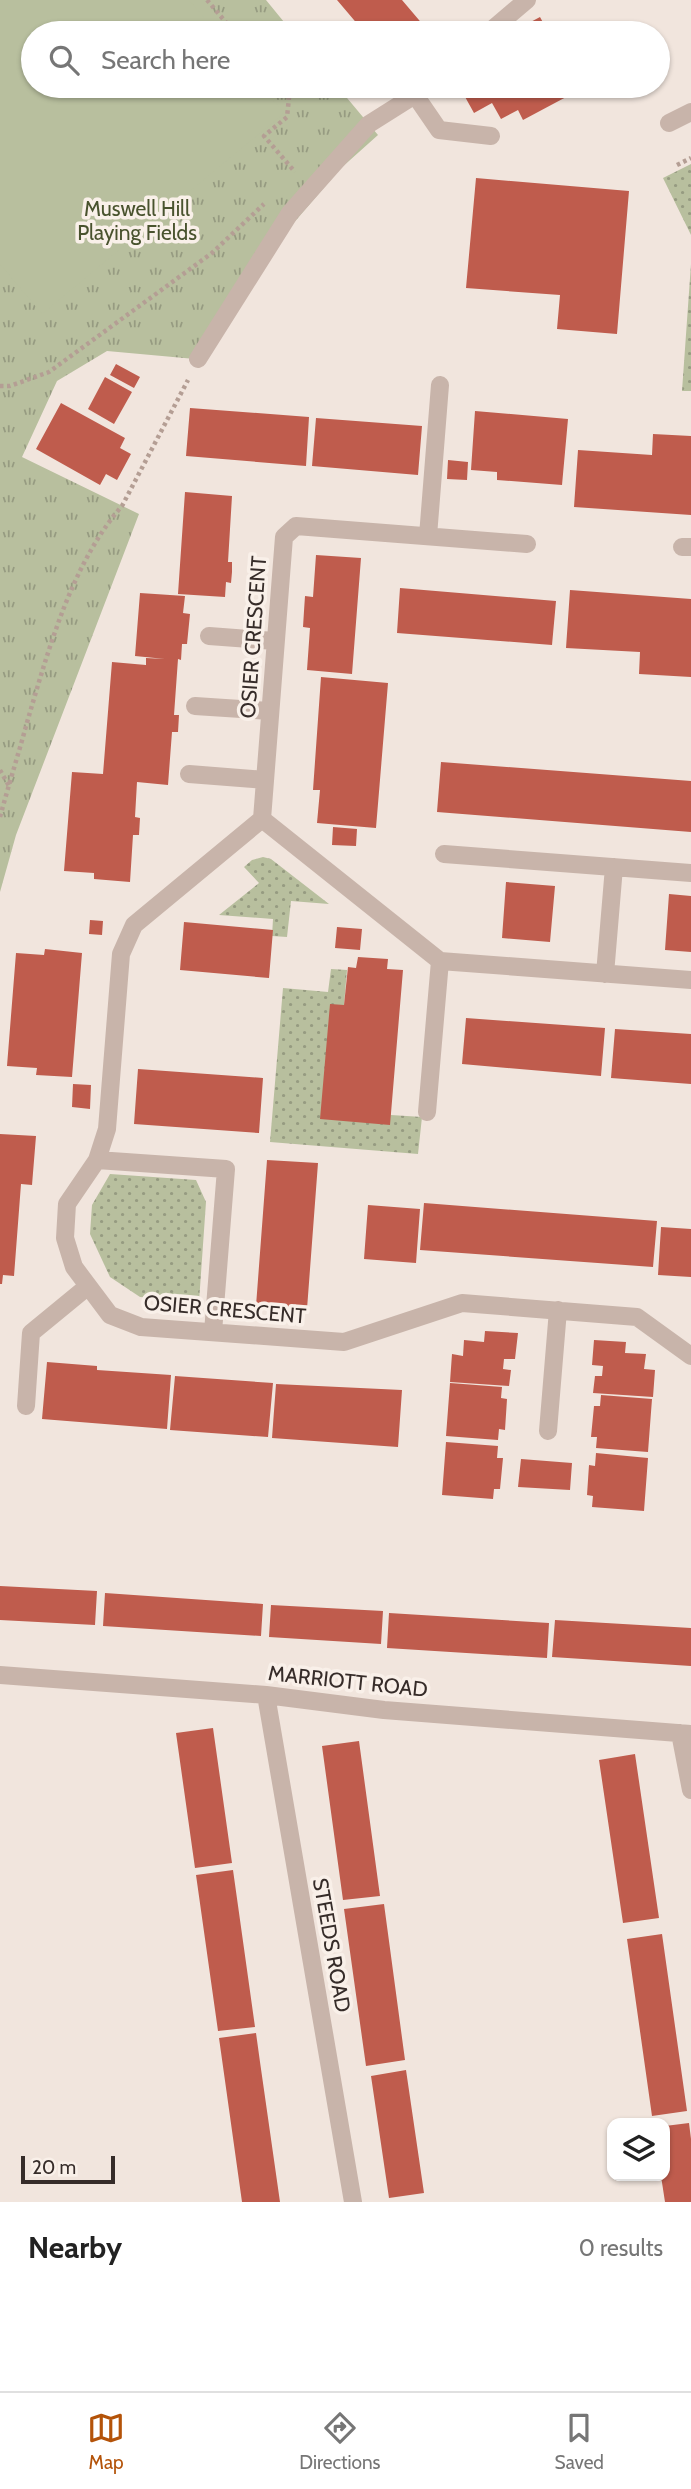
<!DOCTYPE html>
<style>
body{margin:0;font-family:Cabin,sans-serif;background:#f2f2f2;color:#222}
.controls{position:absolute;right:21px;bottom:21px;display:grid;overflow:hidden;border-radius:14px;box-shadow:0 2px 5px #0004}
.controls button{width:63px;height:63px;display:grid;place-items:center;padding:0;border:0;border-bottom:2px solid #e0e0e0;background:#fff;color:#222;font:35px sans-serif}
.scale{position:absolute;left:21px;bottom:18px;width:94px;box-sizing:border-box;padding-left:7px;border:4px solid #362c29;border-top:0;font-size:19px;line-height:24px;white-space:nowrap;color:#362c29;-webkit-text-stroke:5px #f9f0e9;paint-order:stroke}
.list{margin:0;padding:0;list-style:none}
h2{display:flex;justify-content:space-between;align-items:center;height:91px;margin:0;padding:0 28px;font-size:30px}
h2 small{font-size:23px;font-weight:400;color:#767676}
.icon{flex:none;width:38px;height:38px;fill:none;stroke:currentColor;stroke-width:2;stroke-linecap:round;stroke-linejoin:round}
.map{position:relative;flex:none;width:691px;height:2202px;overflow:hidden}
.search{position:absolute;background:#fff;box-shadow:0 2px 5px #0004;left:21px;right:21px;top:21px;height:77px;display:flex;align-items:center;gap:18px;box-sizing:border-box;padding:0 24px;border-radius:38px;color:#767676;font-size:26px}
.sheet{height:189px;background:#fff}
nav{display:flex;justify-content:space-around;align-items:center;box-sizing:border-box;height:98px;border-top:2px solid #e0e0e0;background:#fff;font-size:19px;color:#767676}
nav a{display:grid;justify-items:center;gap:4px}
nav .on{color:#b45309}
.map>svg:first-child{display:block}
.grass{fill:url(#grass-dots)}
.park{fill:url(#park-tufts)}
.pitch{fill:#b8bf9e}
.building{fill:#bf5c4d}
.lines{fill:none;stroke-linecap:round;stroke-linejoin:round}
.path{stroke:#b49e94;stroke-width:4.5;stroke-dasharray:3.5 3.5;stroke-linecap:butt}
.minor{stroke:#c8b4aa;stroke-width:18}
.labels{text-anchor:middle;dominant-baseline:central;stroke-width:7;stroke-linejoin:round;paint-order:stroke}
.park-label{font-size:21px;fill:#49532e;stroke:#f9f0e9}
.street-label{font-size:21px;fill:#362c29;stroke:#f9f0e9}
</style>
<div class="map">
<svg width="691" height="2202" viewBox="0 0 691 2202">
<defs>
<pattern id="grass-dots" width="8" height="8" patternUnits="userSpaceOnUse" patternTransform="scale(1.75)"><rect width="8" height="8" fill="#b8bf9e"/><path d="M2 2h.1M6 6h.1" fill="none" stroke="#969b81" stroke-width="1.8" stroke-linecap="round"/></pattern>
<pattern id="park-tufts" width="24" height="20" patternUnits="userSpaceOnUse" patternTransform="scale(1.75)"><rect width="24" height="20" fill="#b8bf9e"/><path d="M3 7l-1-3M5 7V3M7 7l1-3M15 17l-1-3M17 17v-4M19 17l1-3" fill="none" stroke="#969b81"/></pattern>
</defs>
<rect width="100%" height="100%" fill="#f1e5dd"/>
<path class="grass" d="M691,164V235L663,178Z
M691,264V391H682Z
M263,857L271,859L329,904L291,901L287,937L272,936L273,919L219,915L259,883L244,867L252,860Z
M331,969L347,970L344,1005L391,1115L422,1117L418,1154L270,1142L283,988L328,992Z
M110,1174L196,1180L206,1202L199,1302L140,1297L110,1277L90,1234L92,1205Z"/>
<path class="park" d="M0,0H266L293,33H33V86H337L378,135L340,169L285,233L206,360L107,351L57,381L22,457L139,514L16,835L0,892Z"/>
<path class="pitch" d="M0,0H189L217,33H33V86H261L284,113L42,314L0,264Z"/>
<path class="building" d="M337,0H402L430,33H365Z
M540,17L546,28L553,23L558,33H510Z
M459,86H562L568,96L523,120L518,110L501,119L492,103L474,113Z
M476,178L629,191L617,334L557,329L560,295L466,288Z
M116,364L140,377L134,388L110,375Z
M105,377L132,392L114,424L88,409Z
M61,403L125,438L120,448L131,454L117,480L106,474L100,485L36,449Z
M190,408L309,417L306,466L186,456Z
M475,411L568,419L562,485L497,480V472L471,470Z
M316,418L422,426L418,475L312,466Z
M653,434L691,436V515L574,507L578,450L652,455Z
M448,460L468,462L467,480L447,479Z
M185,492L232,496L228,562H232V572L231,583L226,582L225,597L178,594Z
M316,555L361,558L352,674L307,670L310,628L303,627L304,611L305,596L313,597Z
M400,588L556,601L552,645L397,633Z
M570,590L691,599V677L639,674L640,652L566,648Z
M140,593L185,596L183,613L190,614L187,644H182L181,660L178,659L174,715H179L178,732H172L168,785L137,782L135,817L140,818L139,835H133L130,882L94,879V873L64,871L72,772L103,774L112,662L146,665V658L165,659L135,656Z
M321,677L388,683L376,828L317,823L320,790H313Z
M441,762L691,781V832L437,812Z
M333,827L357,829L356,846L332,845Z
M506,882L555,886L550,942L502,938Z
M669,894L691,896V952L665,950Z
M90,920L103,921L102,935L89,934Z
M184,922L273,930L269,978L180,970Z
M337,927L362,929L360,950L335,948Z
M45,949L82,953L72,1077L36,1075L37,1068L7,1066L16,953L44,955Z
M358,957L388,959L387,969L403,970L390,1125L320,1119L330,1004L344,1005L348,967L356,968Z
M466,1018L605,1028L601,1076L462,1064Z
M615,1029L691,1034V1084L611,1078Z
M138,1069L263,1078L259,1133L134,1124Z
M73,1084L91,1085L90,1109L72,1107Z
M0,1134L36,1136L32,1185L21,1184L14,1276L3,1275L2,1284H0Z
M267,1160L318,1163L307,1309L256,1306Z
M424,1203L657,1221L653,1267L420,1250Z
M368,1205L420,1209L416,1263L364,1259Z
M661,1227L691,1229V1277L658,1275Z
M485,1331L518,1333L515,1359H504L503,1369L511,1370L509,1386L450,1382L452,1354L463,1356L464,1340L484,1342Z
M594,1340L626,1342L625,1353L646,1354L644,1369L655,1370L653,1397L593,1393L595,1376H602L603,1366L592,1365Z
M47,1362L97,1366V1370L171,1375L167,1429L42,1419Z
M175,1376L273,1383L268,1437L170,1430Z
M450,1383L502,1387L501,1398L507,1399L505,1430L499,1429L498,1440L446,1436Z
M276,1384L402,1390L398,1447L272,1438Z
M601,1395L652,1399L648,1452L596,1448L597,1437H591L594,1406H600Z
M446,1442L498,1446L497,1458H503L500,1489H494L493,1499L442,1495Z
M596,1453L648,1458L644,1511L592,1507L593,1496L587,1495L589,1465L595,1466Z
M521,1459L572,1463L570,1490L518,1487Z
M0,1586L97,1591L95,1625L0,1620Z
M105,1593L263,1604L261,1636L103,1626Z
M271,1605L383,1611L381,1644L269,1637Z
M389,1613L549,1623L547,1658L387,1648Z
M555,1620L691,1628V1666L552,1657Z
M213,1728L232,1863L195,1868L176,1733Z
M359,1741L380,1896L343,1900L322,1746Z
M635,1754L659,1918L623,1923L599,1760Z
M233,1870L255,2027L218,2031L196,1875Z
M384,1904L405,2060L366,2066L344,1909Z
M662,1934L687,2111L652,2116L627,1939Z
M256,2033L260,2062L280,2202H242L219,2038Z
M406,2070L424,2193L389,2198L371,2076Z
M689,2123L691,2139V2202H665L661,2176H665V2126Z"/>
<g class="lines">
<path class="path" d="M207,0L235,33
M279,86L289,98L287,117L264,136L295,172
M677,165L691,158
M0,386H10L49,372L212,253L264,204
M0,770L9,786
M0,817C9,784 19,752 28,719C49,648 72,563 122,506L188,380"/>
<path class="minor" d="M488,33L527,0
M426,86L415,95L439,130L491,136
M669,123L691,112
M198,359L290,213L369,124L415,95
M428,536L440,385
M527,544L296,526L284,537L262,819L134,925L121,954L107,1129L97,1160L67,1204L65,1238L74,1267L110,1315L141,1327L344,1342L462,1303L637,1317L691,1356
M682,547H691
M209,636L275,641
M195,706L270,711
M189,774L265,780
M262,819L440,961L691,980
M444,854L691,873
M605,974L614,867
M427,1112L440,961
M97,1160L226,1169L213,1332
M26,1406L31,1333L87,1287
M548,1431L558,1310
M0,1675L266,1695L384,1710L691,1734
M266,1695L353,2202
M680,1733L691,1790"/>
</g>
<g class="labels">
<g class="park-label">
<text x="137" y="208">Muswell Hill<tspan x="137" dy="24">Playing Fields</tspan></text>
</g>
<g class="street-label">
<text transform="translate(253 637) rotate(-86)">OSIER CRESCENT</text>
<text transform="translate(225 1309) rotate(5)">OSIER CRESCENT</text>
<text transform="translate(348 1681) rotate(6)">MARRIOTT ROAD</text>
<text transform="translate(332 1945) rotate(80)">STEEDS ROAD</text>
</g>
</g>
</svg>
<div class="controls">
<button><svg class="icon" aria-label="layers" viewBox="0 0 24 24"><path d="M12 4l9 5-9 5-9-5zM3 14l9 5 9-5"/></svg></button>
</div>
<div class="scale">20 m</div>
<div class="search"><svg class="icon" aria-label="search" viewBox="0 0 24 24"><circle cx="10" cy="10" r="6"/><path d="M15 15l6 6"/></svg>Search here</div>
</div>
<section class="sheet">
<h2>Nearby<small>0 results</small></h2>
<ul class="list">
</ul>
</section>
<nav>
<a class="on"><svg class="icon" aria-label="map" viewBox="0 0 24 24"><path d="M3 6l6-2 6 2 6-2v14l-6 2-6-2-6 2zM9 4v14M15 6v14"/></svg>Map</a>
<a><svg class="icon" aria-label="directions" viewBox="0 0 24 24"><path d="M12 3l9 9-9 9-9-9zM9 14v-3h6M13 9l2 2-2 2"/></svg>Directions</a>
<a><svg class="icon" aria-label="saved" viewBox="0 0 24 24"><path d="M7 4h10v16l-5-4-5 4z"/></svg>Saved</a>
</nav>
